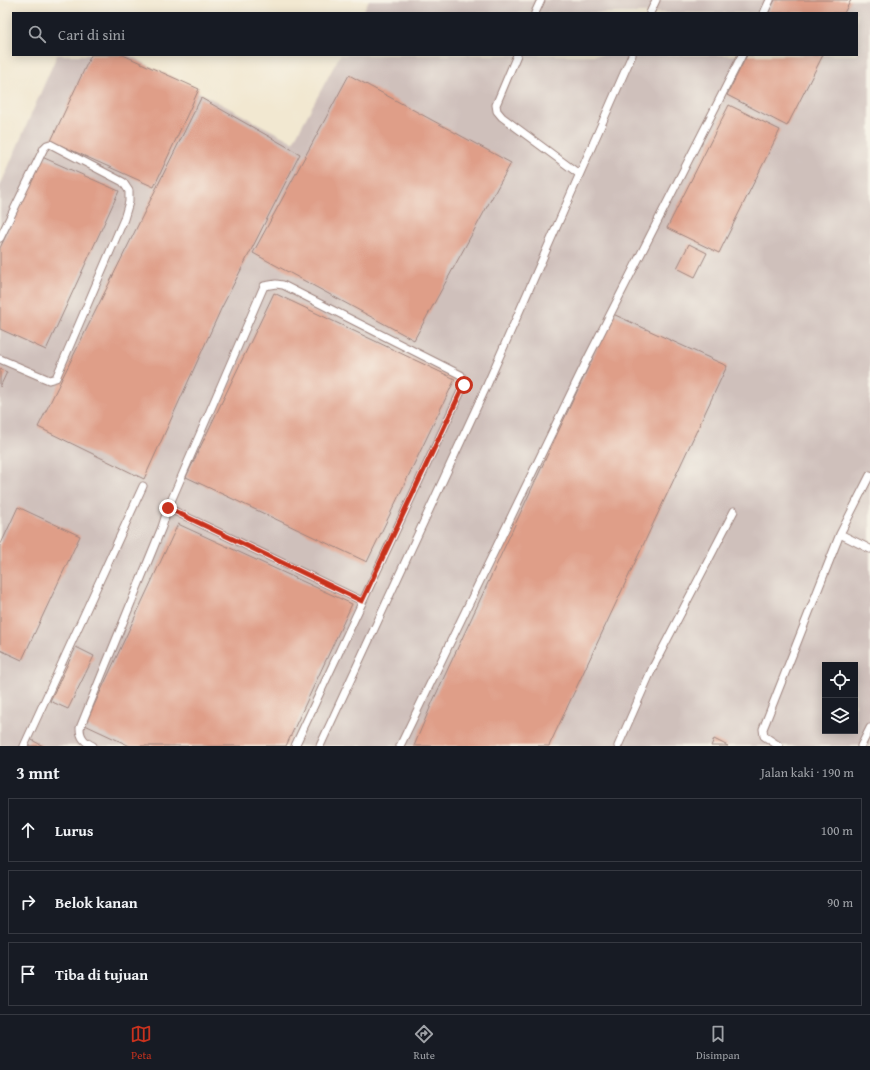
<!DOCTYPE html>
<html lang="id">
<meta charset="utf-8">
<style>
body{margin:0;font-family:"Gentium Book Plus",serif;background:#242831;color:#f1f3f6}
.controls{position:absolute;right:12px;bottom:12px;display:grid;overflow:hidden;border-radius:0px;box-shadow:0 2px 10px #0003}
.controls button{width:36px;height:36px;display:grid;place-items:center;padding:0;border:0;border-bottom:1px solid #363941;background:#171b24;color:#f1f3f6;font:20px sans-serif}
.stop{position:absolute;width:12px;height:12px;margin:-9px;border:3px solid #c8321e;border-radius:50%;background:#fff}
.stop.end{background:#c8321e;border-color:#fff;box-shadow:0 1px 4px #0008}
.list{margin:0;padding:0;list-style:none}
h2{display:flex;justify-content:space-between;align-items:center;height:52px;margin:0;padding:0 16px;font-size:17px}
h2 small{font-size:13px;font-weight:400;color:#9ea1a6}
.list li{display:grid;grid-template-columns:26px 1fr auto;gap:12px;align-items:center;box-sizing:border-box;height:64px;margin:0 8px 8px;padding:0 8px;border:1px solid #363941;border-radius:0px}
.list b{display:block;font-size:15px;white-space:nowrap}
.list em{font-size:13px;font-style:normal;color:#9ea1a6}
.icon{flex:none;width:22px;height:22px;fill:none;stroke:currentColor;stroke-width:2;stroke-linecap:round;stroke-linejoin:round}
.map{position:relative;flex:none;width:870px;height:746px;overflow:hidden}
.search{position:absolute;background:#171b24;box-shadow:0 2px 10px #0003;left:12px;right:12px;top:12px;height:44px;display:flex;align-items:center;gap:10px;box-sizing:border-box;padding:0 14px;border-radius:0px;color:#9ea1a6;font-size:15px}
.sheet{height:268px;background:#171b24}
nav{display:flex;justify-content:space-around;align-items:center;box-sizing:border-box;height:56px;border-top:1px solid #363941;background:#171b24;font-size:11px;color:#9ea1a6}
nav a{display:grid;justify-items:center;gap:2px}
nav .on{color:#c8321e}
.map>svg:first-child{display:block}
.industrial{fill:#cfc0bb;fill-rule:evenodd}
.building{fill:#df9e88}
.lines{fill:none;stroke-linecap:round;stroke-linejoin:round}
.service-casing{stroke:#9e847e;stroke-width:9}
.service{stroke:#fff;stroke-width:7}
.route{stroke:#c8321e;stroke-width:5}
</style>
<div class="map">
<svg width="870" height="746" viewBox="0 0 870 746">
<rect width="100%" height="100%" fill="#f7f3e8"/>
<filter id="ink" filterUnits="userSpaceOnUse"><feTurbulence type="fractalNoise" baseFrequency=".025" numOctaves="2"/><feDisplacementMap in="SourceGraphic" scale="8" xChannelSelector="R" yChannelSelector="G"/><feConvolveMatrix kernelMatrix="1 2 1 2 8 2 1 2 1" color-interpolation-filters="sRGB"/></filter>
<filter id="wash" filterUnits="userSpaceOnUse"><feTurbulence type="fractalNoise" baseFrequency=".012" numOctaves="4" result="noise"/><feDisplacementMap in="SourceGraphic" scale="16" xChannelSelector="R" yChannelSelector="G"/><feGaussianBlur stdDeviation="0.9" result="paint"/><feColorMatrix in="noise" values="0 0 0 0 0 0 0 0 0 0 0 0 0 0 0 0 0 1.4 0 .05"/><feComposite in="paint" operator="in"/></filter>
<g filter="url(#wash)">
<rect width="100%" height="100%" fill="#f2e8d1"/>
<path class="industrial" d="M369,0H870V746H0V186L57,55H129L293,142L340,55H857V13H362ZM825,665H855V731H825Z"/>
<g id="blocks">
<path class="building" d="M775,0H851L844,13H768Z
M91,55H123L199,89L154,187L51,141Z
M747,55H823L787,126L727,95Z
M349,75L511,163L414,340L253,253Z
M201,98L300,154L221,309L144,479L38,427Z
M729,105L780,130L719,253L667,228Z
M42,157L119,191L46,350L0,329V248Z
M689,244L707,253L695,277L677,268Z
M274,293L455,379L367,562L186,477Z
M613,314L727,366L549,746H414L432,703Z
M0,369L7,372L0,387Z
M18,507L80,536L22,660L0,650V546Z
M178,524L352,604L286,746H130L85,725Z
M76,647L94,656L68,709L50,701Z
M30,739L43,746H25Z
M714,739L728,746H711Z"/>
</g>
</g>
<g filter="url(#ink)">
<use href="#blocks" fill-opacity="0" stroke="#9e847e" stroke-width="1"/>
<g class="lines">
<g class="service-casing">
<path id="service" d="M535,13L541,0
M650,13L656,0
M764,13L770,0
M517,55L496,105L497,111L502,117L579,174
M0,238L44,148L47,145L50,144L123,182L129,191V202L124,219L56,378L49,380L0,359
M168,508L264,286L276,284L283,285L461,375L464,385L295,746
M840,534L870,549
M24,746L143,486
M93,746C85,742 80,738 80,728L162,527L168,508L362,601
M320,746L487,385L632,55
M400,746L587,360L742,55
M618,746L653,667L734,511
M779,746L764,736L763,729L840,534L870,475
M861,746L870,728"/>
</g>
<use href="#service" class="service"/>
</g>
</g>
<g class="lines" filter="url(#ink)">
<path class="route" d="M168,508L362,601L464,385"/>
</g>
</svg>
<div class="controls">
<button><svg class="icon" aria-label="locate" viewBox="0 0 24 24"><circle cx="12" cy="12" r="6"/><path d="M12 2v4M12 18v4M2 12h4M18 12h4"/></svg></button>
<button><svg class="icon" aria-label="layers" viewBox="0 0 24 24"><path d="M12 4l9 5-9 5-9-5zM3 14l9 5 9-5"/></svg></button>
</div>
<div class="stop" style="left:464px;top:385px"></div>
<div class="stop end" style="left:168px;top:508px"></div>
<div class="search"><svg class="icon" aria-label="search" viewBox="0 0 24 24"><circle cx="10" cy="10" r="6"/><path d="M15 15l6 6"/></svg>Cari di sini</div>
</div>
<section class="sheet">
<h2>3 mnt<small>Jalan kaki · 190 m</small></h2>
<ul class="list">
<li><svg class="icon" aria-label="ahead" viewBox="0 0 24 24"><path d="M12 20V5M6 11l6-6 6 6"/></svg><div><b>Lurus</b></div><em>100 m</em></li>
<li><svg class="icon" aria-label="right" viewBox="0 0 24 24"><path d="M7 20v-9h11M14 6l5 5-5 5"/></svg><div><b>Belok kanan</b></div><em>90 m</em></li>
<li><svg class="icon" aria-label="arrive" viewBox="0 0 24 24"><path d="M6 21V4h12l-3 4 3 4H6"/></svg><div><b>Tiba di tujuan</b></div></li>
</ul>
</section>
<nav>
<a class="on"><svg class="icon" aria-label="map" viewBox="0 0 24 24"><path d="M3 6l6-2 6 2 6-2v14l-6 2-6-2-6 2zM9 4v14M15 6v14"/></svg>Peta</a>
<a><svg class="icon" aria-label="directions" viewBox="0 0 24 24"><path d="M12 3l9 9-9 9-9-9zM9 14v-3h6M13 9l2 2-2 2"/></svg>Rute</a>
<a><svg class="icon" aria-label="saved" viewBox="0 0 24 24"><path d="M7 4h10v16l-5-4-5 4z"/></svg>Disimpan</a>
</nav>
